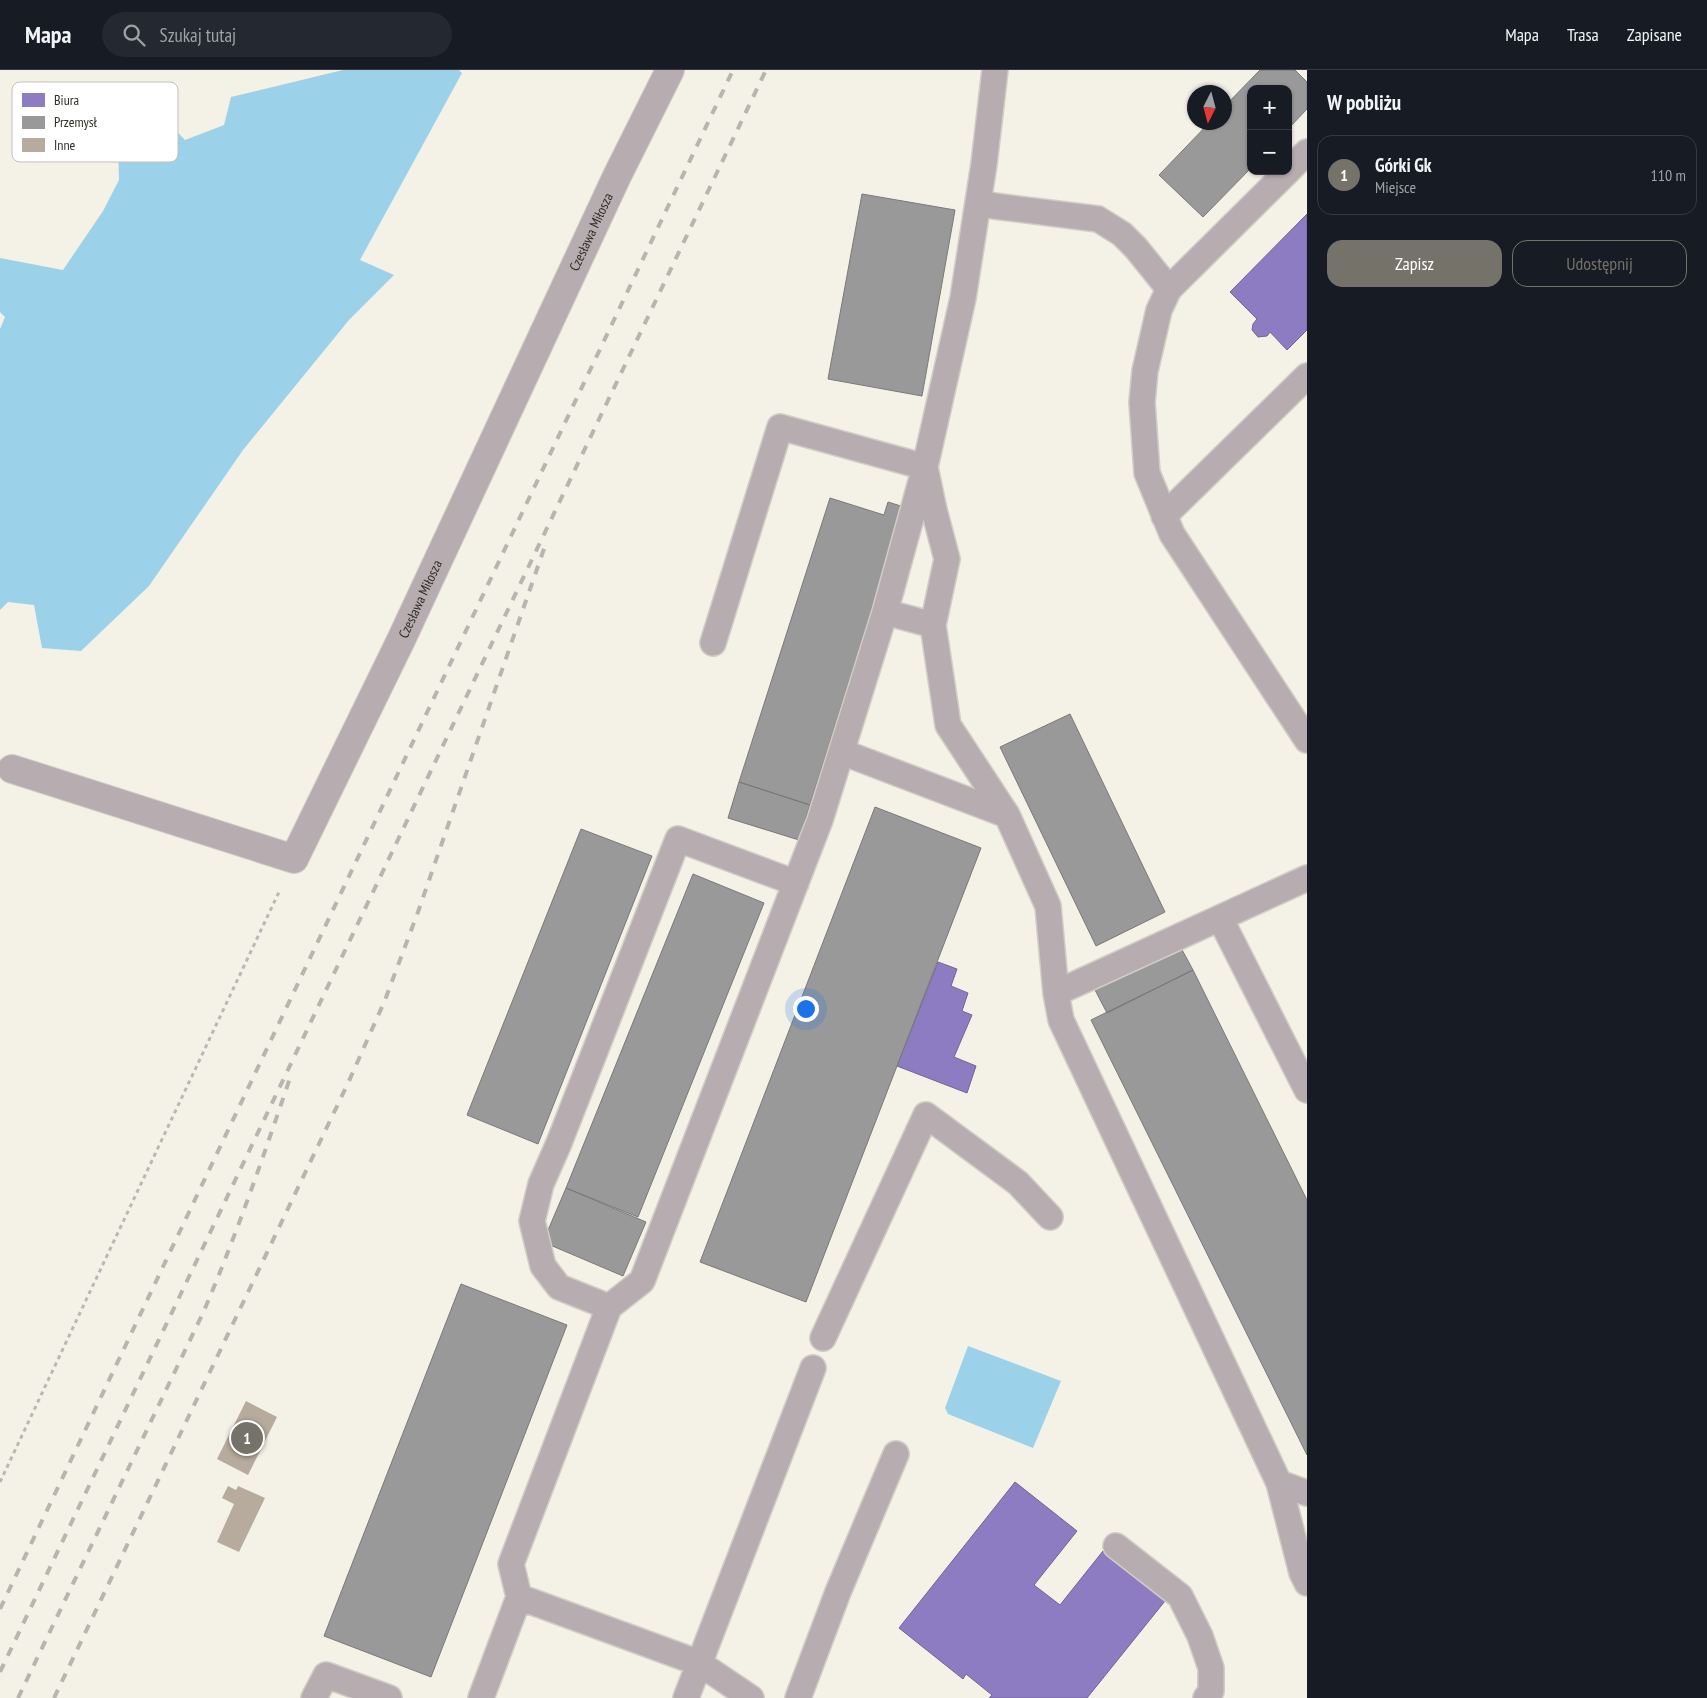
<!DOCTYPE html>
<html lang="pl">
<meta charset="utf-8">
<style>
body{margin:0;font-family:"PT Sans Narrow",sans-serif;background:#242831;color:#f1f3f6}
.controls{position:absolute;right:15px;top:15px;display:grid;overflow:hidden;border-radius:10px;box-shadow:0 1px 4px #0004}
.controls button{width:45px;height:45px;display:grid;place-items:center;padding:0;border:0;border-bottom:1px solid #363941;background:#171b24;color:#f1f3f6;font:25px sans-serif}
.compass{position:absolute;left:1187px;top:15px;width:45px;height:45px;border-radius:50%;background:#171b24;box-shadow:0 1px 4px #0004;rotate:186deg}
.you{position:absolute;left:805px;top:938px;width:18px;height:18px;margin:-12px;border:4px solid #fff;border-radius:50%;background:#1a73e8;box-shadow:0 0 0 8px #1a73e833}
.badge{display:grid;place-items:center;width:32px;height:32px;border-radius:50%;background:#75726a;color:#fff;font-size:16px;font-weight:700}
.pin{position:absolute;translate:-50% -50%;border:2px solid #fff;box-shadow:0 1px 5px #0006}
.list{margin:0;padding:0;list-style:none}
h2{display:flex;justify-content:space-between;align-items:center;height:65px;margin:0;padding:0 20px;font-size:21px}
h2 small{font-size:16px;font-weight:400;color:#9ea1a6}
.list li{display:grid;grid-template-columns:32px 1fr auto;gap:15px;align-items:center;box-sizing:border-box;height:80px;margin:0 10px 10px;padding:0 10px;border:1px solid #363941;border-radius:15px}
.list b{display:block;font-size:19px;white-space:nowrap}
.list p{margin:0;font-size:16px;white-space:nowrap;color:#9ea1a6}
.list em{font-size:16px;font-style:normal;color:#9ea1a6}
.actions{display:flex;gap:10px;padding:15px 20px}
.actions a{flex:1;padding:11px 0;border:1px solid #75726a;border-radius:15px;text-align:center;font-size:18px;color:#75726a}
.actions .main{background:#75726a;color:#fff}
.icon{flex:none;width:28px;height:28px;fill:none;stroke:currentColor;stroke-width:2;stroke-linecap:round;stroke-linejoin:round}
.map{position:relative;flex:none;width:1307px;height:1628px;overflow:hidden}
header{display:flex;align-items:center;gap:30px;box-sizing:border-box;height:70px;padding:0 25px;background:#171b24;border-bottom:1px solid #363941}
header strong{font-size:24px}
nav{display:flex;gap:28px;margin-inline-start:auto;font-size:18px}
.search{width:350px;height:45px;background:#242831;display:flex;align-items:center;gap:12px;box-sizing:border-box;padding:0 18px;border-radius:28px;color:#9ea1a6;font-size:19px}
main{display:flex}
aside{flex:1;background:#171b24}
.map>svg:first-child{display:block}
.water{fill:#9cd2e9}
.offices{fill:#8e7cc3;stroke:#726594}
.industry{fill:#999;stroke:#7a7977}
.building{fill:#b6ab9d}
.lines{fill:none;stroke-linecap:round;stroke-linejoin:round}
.service-casing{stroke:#d0cdc5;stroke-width:28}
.minor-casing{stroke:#d0cdc5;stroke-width:30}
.path{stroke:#bcb6b6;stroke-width:3;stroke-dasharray:4 4;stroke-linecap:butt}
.service{stroke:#b7adb1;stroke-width:25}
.minor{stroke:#b7adb1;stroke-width:28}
.rail{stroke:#b8b5b1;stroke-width:4;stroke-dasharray:9 9;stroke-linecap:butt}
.labels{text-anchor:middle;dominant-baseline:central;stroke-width:5;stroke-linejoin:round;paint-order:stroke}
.street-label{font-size:14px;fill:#302e27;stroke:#fff}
.key{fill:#fff;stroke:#c1c0be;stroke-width:1}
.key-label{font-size:14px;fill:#302e27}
</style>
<header>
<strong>Mapa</strong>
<div class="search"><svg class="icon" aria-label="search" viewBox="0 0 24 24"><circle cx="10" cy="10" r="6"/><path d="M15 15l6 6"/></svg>Szukaj tutaj</div>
<nav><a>Mapa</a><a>Trasa</a><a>Zapisane</a></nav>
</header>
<main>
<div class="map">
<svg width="1307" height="1628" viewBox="0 0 1307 1628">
<rect width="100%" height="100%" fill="#f4f1e7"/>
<path class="water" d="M343,0H459L462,3L360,190L394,205L349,250L243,380L149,516L81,581L42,578L34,535L8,532L0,540V259L5,247L0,242V188L63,200L103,141L119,110L118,72L157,41L185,70L224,55L231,27Z
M968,1276L1061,1311L1033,1378L948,1344L945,1338Z"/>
<path class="offices" d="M1307,144V260L1287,280L1270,262L1267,266L1258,267L1252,260L1253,254L1257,249L1230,222Z
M938,892L957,899L951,916L968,923L962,941L972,945L954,987L976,996L967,1023L897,996Z
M1015,1412L1077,1461L1034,1515L1060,1535L1103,1481L1165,1531L1087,1628H989L992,1625L966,1604L963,1609L899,1558Z"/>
<path class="industry" d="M1260,0H1295L1307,12V39L1288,59V19H1251V98L1203,147L1159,105L1210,52H1224V37Z
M862,124L955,140L922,326L828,309Z
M830,428L884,445L888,432L904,437L810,735L739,712Z
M1070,644L1165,842L1096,876L1000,677Z
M739,712L810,735L799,770L728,748Z
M875,737L981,778L806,1232L700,1192Z
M581,759L652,786L538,1074L467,1045Z
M693,804L764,833L638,1147L566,1118Z
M1180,876L1193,900L1107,943L1094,918Z
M1193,900L1307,1130V1385L1091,950Z
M566,1118L646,1152L623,1206L543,1172Z
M461,1214L567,1255L431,1607L324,1566Z"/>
<path class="building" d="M246,1331L277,1347L248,1405L217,1389Z
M228,1416L236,1420L238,1416L265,1428L239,1482L217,1472L234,1434L222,1428Z"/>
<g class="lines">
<g class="service-casing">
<path id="service" d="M995,0L984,94L963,228L925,397L934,440L947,489L933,555L948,655L1007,745L1048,836L1056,923L1061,950L1279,1413L1302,1503L1307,1513
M1288,101L1307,82
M978,132L994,136L1098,149L1122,164L1136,178L1169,219L1159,240L1145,301L1142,332L1147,403L1172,464L1307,670
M1169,219L1288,101
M1164,446L1307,306
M885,542L933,555
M842,682L1007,745
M1220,848L1307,1020
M1056,923L1307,808
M609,1237L642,1211L820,750L885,542L925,397L780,357L713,573
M823,1268L926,1045L1018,1113L1050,1147
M1279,1413L1307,1423
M1116,1476L1180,1526L1200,1566L1211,1598V1621L1206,1628
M519,1527L699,1593L751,1628
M314,1628L326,1605L389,1628
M481,1628L519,1527L511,1494L609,1237L559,1217L543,1196L532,1151L541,1114L559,1073L678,769L796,813
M686,1628L813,1298
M798,1628L838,1522L896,1384"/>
</g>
<g class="minor-casing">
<g id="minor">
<path id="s1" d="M12,699L294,789L401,570L617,106L670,0"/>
</g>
</g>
<path class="path" d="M0,1412L279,822"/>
<use href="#service" class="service"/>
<use href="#minor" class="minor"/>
<path class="rail" d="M0,1539L733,0
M0,1602L766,0
M18,1628L203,1243C236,1166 263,1088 290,1008
M54,1628L349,1011L385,930L418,842L546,473"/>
</g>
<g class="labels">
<g class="street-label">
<text stroke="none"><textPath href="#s1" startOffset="990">Czesława Miłosza</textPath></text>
<text stroke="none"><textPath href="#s1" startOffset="585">Czesława Miłosza</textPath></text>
</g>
</g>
<rect x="12" y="12" width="166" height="80" rx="8" class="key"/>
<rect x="22" y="23" width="23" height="14" fill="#8e7cc3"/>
<rect x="22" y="46" width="23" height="13" fill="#999"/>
<rect x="22" y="68" width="23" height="14" fill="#b6ab9d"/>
<g class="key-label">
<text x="54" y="35">Biura</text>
<text x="54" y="57">Przemysł</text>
<text x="54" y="80">Inne</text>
</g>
</svg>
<div class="controls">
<button>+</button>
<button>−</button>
</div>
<svg class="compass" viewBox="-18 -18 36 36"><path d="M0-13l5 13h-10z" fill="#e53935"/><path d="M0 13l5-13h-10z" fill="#9ea1a6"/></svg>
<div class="you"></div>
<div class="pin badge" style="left:247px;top:1368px">1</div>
</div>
<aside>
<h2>W pobliżu<small></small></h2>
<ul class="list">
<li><span class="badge">1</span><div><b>Górki Gk</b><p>Miejsce</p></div><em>110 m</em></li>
</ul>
<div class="actions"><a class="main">Zapisz</a><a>Udostępnij</a></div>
</aside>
</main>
